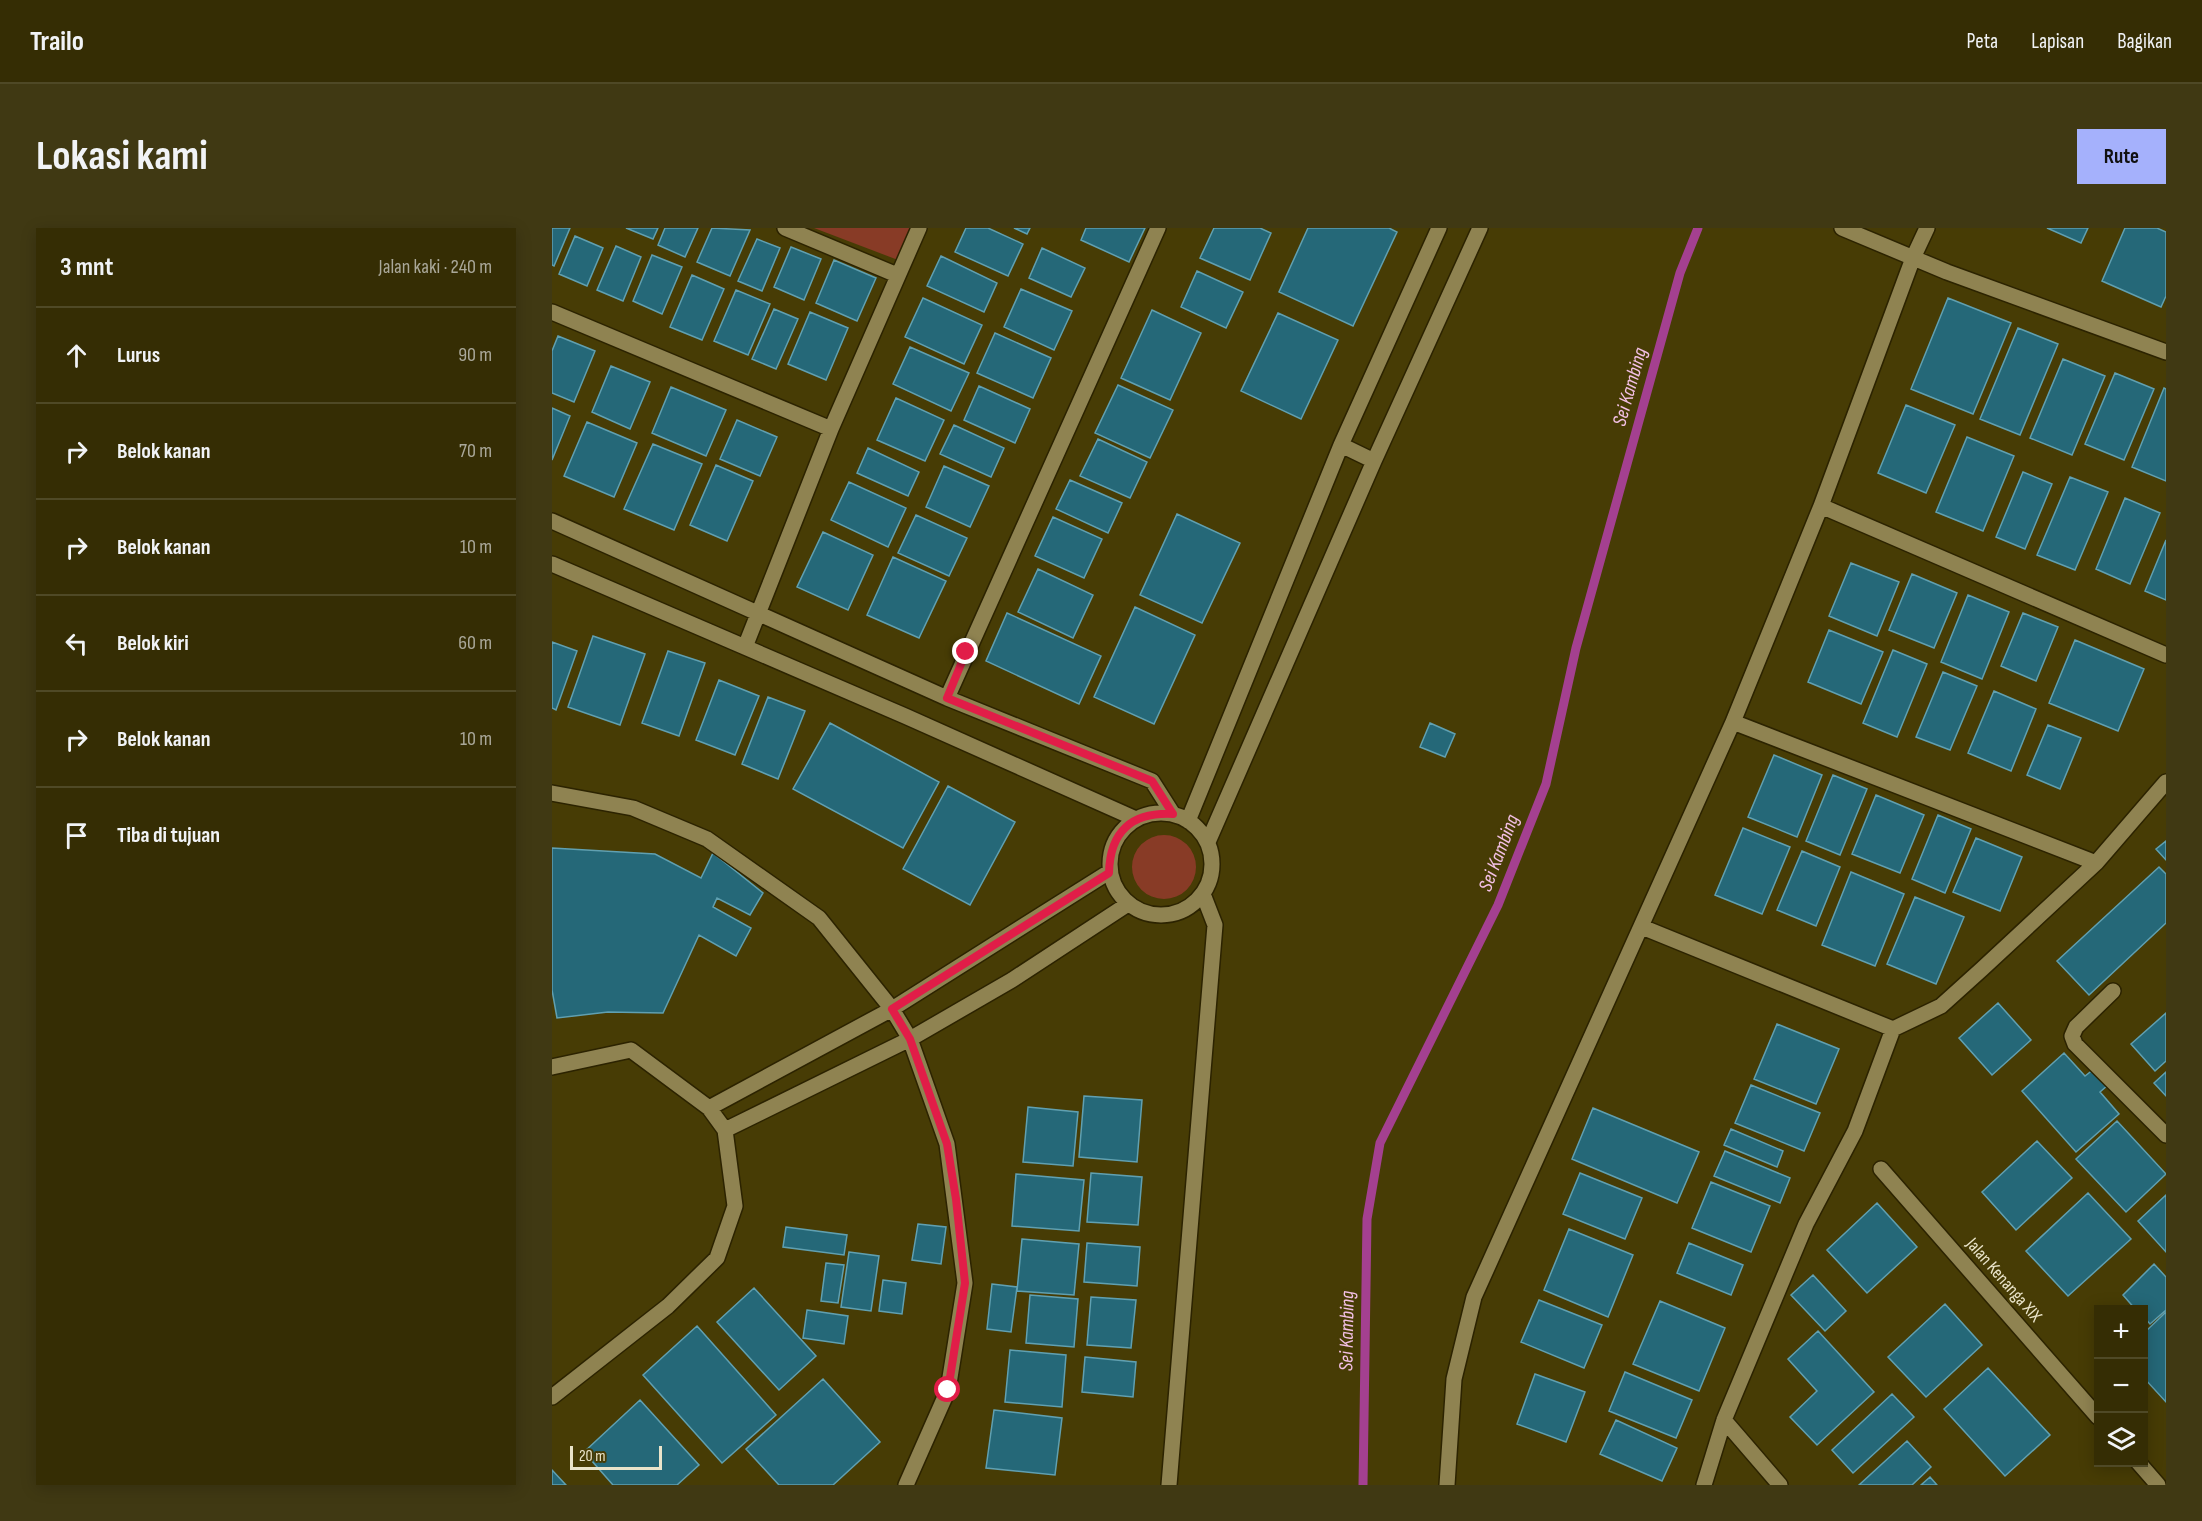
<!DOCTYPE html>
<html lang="id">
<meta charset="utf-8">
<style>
body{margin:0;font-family:"Sofia Sans Condensed",sans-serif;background:#403913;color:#f1f3f6}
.controls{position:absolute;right:18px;bottom:18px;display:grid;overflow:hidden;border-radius:0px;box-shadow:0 3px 15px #0003}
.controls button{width:54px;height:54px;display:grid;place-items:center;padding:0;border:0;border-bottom:2px solid #4f4926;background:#352d04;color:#f1f3f6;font:30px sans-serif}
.scale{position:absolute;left:18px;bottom:15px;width:92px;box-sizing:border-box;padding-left:6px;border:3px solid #eae4ca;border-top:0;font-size:16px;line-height:21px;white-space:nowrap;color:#eae4ca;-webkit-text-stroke:4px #473c05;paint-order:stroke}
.stop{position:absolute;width:18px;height:18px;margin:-14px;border:4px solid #e11d48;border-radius:50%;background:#fff}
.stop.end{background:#e11d48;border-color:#fff;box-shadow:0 2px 6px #0008}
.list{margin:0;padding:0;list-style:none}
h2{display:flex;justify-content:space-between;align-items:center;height:78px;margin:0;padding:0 24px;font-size:26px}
h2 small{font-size:20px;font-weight:400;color:#aaa89a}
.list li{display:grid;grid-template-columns:39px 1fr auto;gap:18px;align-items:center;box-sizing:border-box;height:96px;padding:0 24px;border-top:2px solid #4f4926}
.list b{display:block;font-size:22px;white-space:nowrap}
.list em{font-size:20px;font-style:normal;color:#aaa89a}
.icon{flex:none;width:33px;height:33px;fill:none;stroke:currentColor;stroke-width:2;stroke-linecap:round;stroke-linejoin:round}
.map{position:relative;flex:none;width:1614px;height:1257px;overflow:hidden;border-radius:0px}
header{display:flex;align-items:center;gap:36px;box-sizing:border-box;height:84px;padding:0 30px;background:#352d04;border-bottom:2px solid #4f4926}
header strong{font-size:28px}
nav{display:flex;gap:33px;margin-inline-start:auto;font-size:21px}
.intro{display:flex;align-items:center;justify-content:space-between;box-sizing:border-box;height:144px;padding:0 36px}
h1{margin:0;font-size:42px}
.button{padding:15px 27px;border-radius:0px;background:#a5b1fc;color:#111;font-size:21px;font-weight:700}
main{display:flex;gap:36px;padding:0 36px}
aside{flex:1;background:#352d04;border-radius:0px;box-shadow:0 3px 15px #0003}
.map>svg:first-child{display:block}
.green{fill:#883b26}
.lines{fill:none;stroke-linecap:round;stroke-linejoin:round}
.stream{stroke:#a44090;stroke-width:9}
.building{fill:#256878;stroke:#60a0b1;stroke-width:1.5}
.minor-casing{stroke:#2c2300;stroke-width:18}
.minor{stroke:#8f8351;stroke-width:15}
.route{stroke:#e11d48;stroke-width:8}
.labels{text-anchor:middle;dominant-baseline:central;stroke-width:4.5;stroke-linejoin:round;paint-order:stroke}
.street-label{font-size:18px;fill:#eae4ca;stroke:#473c05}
.water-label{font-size:20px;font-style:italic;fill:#f3c0e5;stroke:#473c05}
</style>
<header>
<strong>Trailo</strong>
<nav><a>Peta</a><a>Lapisan</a><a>Bagikan</a></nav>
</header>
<div class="intro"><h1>Lokasi kami</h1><a class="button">Rute</a></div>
<main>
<aside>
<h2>3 mnt<small>Jalan kaki · 240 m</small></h2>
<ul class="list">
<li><svg class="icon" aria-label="ahead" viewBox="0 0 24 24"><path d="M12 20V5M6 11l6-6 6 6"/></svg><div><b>Lurus</b></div><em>90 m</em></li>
<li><svg class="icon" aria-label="right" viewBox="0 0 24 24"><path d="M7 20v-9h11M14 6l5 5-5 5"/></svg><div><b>Belok kanan</b></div><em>70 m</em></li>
<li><svg class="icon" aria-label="right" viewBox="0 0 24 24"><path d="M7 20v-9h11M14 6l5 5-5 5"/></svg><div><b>Belok kanan</b></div><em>10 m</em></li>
<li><svg class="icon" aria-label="left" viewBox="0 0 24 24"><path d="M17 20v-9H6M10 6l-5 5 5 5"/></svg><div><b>Belok kiri</b></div><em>60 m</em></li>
<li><svg class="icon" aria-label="right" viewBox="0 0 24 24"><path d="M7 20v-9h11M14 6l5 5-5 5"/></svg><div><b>Belok kanan</b></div><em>10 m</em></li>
<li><svg class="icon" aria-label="arrive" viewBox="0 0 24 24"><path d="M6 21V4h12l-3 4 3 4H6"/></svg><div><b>Tiba di tujuan</b></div></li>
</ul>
</aside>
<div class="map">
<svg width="1614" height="1257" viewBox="0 0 1614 1257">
<rect width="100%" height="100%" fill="#473c05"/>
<path class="green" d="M262,0H359L346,32Z
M580 639a32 32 0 1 1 64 0a32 32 0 1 1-64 0Z"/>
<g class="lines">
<path class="stream" d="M811,1257L815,991L828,915L946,677L994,556L1024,420L1128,45L1146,0"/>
</g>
<path class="building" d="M0,0H18L2,38L0,37Z
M74,0H106L101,11Z
M113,0H146L133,29L106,17Z
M160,0L198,2L178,48L145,34Z
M414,0H436L471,16L456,48L403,24Z
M462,0H478L475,6Z
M534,0H593L577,34L529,12Z
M662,0H708L719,5L698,52L648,30Z
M756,0H837L845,4L801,98L727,64Z
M1495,0H1536L1529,15Z
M1573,0H1605L1614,4V68L1609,79L1550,53Z
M23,8L51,20L35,58L7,46Z
M205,11L228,20L210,63L186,53Z
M64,18L89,29L71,73L45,62Z
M239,19L269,31L252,72L222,59Z
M490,20L533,40L519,69L477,50Z
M100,27L130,39L110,86L81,73Z
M389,28L445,55L432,84L375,58Z
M282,32L324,50L305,93L264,75Z
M645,43L691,64L674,100L629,79Z
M140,47L172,61L150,112L118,99Z
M469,61L520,83L502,122L452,99Z
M184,62L218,76L196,127L162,113Z
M371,70L430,97L412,136L353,109Z
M1396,70L1459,95L1421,186L1359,161Z
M222,81L246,91L224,141L200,131Z
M600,82L649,105L618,172L569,150Z
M258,84L296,100L274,152L236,136Z
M726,85L786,112L749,191L689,163Z
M1466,100L1506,116L1468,207L1428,191Z
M443,105L499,130L481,170L425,145Z
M6,108L43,123L22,174L0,165V123Z
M358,119L417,145L399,183L341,156Z
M1511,131L1553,148L1520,227L1478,210Z
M59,138L98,154L78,201L40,184Z
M1563,145L1602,161L1572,232L1533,216Z
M566,157L621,182L598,230L543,205Z
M427,158L478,181L463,215L412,192Z
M119,159L174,182L154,228L100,205Z
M1612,160L1614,161V253L1580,239Z
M344,170L392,192L373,233L325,212Z
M1354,177L1403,197L1374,265L1326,245Z
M0,180L18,188L0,232Z
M185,192L225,209L208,248L168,231Z
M35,194L85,215L62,269L12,248Z
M402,197L452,220L439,249L388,226Z
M1415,209L1462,228L1431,303L1384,284Z
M546,211L595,234L578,270L528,248Z
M101,216L150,236L122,302L72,281Z
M316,220L367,244L356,268L305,245Z
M164,237L201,253L175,313L138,297Z
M392,238L437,258L418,299L374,279Z
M1471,244L1500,256L1473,321L1444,309Z
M1518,249L1556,264L1523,342L1485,327Z
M518,252L570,275L556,305L504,281Z
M297,254L354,280L336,319L279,292Z
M1573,270L1608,285L1578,356L1544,341Z
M625,286L688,315L650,395L588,367Z
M364,287L415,310L397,348L346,325Z
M501,289L550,311L532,350L483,328Z
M271,304L321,327L296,382L245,359Z
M1614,312V372L1593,363Z
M341,329L394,353L367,410L315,387Z
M1299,335L1347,354L1325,408L1277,388Z
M486,341L541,367L521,410L466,384Z
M1360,346L1405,365L1382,420L1337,402Z
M1416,367L1457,384L1430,451L1389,434Z
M583,379L643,407L602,496L542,469Z
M455,385L549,428L527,476L434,433Z
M1471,385L1506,399L1484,453L1449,438Z
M1277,402L1331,424L1309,476L1256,454Z
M41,408L93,426L68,497L16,479Z
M1523,412L1592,441L1566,503L1497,475Z
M0,414L25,423L4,482L0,480Z
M1341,422L1375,436L1345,509L1311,495Z
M116,423L153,435L127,508L90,495Z
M1391,444L1425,458L1398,522L1364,509Z
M167,452L207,468L183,527L144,512Z
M1442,463L1484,481L1459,543L1416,525Z
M216,469L253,483L226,551L190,536Z
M278,495L387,554L351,620L241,561Z
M878,495L903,506L893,529L868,519Z
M1496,497L1529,510L1508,561L1475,547Z
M1222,527L1270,547L1245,609L1196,589Z
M1281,547L1315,561L1288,627L1254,613Z
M396,558L463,594L418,677L351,641Z
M1324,567L1372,587L1348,645L1300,626Z
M1386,587L1419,601L1393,665L1360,651Z
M1191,600L1238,619L1210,686L1163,667Z
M1424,610L1470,629L1448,683L1401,664Z
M1614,613V632L1604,621Z
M0,620L103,626L149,650L161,625L211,665L198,687L165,670L161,679L199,700L184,728L147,707L111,785L56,784L5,790L0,762Z
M1250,623L1288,639L1264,698L1225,682Z
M1607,639L1614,646V695L1537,767L1505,733Z
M1299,644L1352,666L1323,738L1270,717Z
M1363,669L1412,689L1384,756L1335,736Z
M1446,775L1479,812L1440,847L1407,810Z
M1614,785V833L1603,843L1579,816Z
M1225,796L1287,821L1264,876L1202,851Z
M1512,825L1533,848L1542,841L1556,857L1548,864L1567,886L1524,924L1470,863Z
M1614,844V868L1602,855Z
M1199,857L1268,885L1252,923L1183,895Z
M532,868L590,872L585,934L527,929Z
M476,879L526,884L521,938L471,934Z
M1041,880L1147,924L1125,975L1020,931Z
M1565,893L1614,946L1574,984L1524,931Z
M1179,901L1231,923L1225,939L1172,917Z
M1485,913L1520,950L1464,1002L1430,964Z
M1173,923L1238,950L1228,975L1162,948Z
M539,945L590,949L586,997L535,994Z
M1028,945L1090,970L1073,1011L1011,986Z
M464,946L532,952L527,1003L460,998Z
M1159,954L1218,978L1199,1024L1140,1000Z
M1536,965L1579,1011L1516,1068L1474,1023Z
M1614,967V1024L1586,993Z
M1325,975L1365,1019L1315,1065L1275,1022Z
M366,996L394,999L389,1036L360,1032Z
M234,999L295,1007L292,1027L231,1019Z
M1017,1001L1081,1027L1056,1089L992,1062Z
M470,1011L527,1016L522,1067L465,1063Z
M535,1015L588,1019L585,1058L532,1054Z
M1137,1015L1191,1037L1179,1067L1125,1045Z
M297,1024L327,1028L319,1083L289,1079Z
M274,1035L292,1037L286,1075L269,1073Z
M1602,1036L1614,1049V1082L1598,1096L1592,1089V1082H1584L1571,1067Z
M1261,1047L1294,1083L1273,1103L1239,1067Z
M331,1052L354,1055L350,1086L327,1083Z
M440,1056L465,1059L459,1104L435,1101Z
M202,1060L264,1128L227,1162L165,1094Z
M478,1067L526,1071L522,1119L474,1115Z
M539,1069L584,1072L579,1120L535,1117Z
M987,1072L1050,1097L1032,1140L969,1114Z
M1108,1073L1173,1100L1147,1163L1081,1136Z
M1393,1076L1430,1117L1374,1169L1336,1129Z
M255,1082L296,1088L292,1116L251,1110Z
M1614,1084V1174L1592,1150V1105Z
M145,1098L224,1187L170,1235L91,1147Z
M1266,1103L1322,1164L1265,1217L1238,1189L1265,1163L1236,1131Z
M458,1122L514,1127L510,1179L453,1174Z
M533,1129L584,1134L581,1169L530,1164Z
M1436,1140L1498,1207L1453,1248L1392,1181Z
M1073,1144L1140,1172L1124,1210L1057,1183Z
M983,1146L1033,1164L1014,1214L965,1196Z
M271,1151L328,1214L281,1257H227L194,1221Z
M1340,1166L1362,1189L1301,1245L1280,1222Z
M88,1172L147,1237L125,1257H61L32,1224Z
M442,1182L510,1190L503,1247L434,1240Z
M1064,1192L1125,1220L1110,1253L1048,1226Z
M1355,1213L1379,1239L1360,1257H1307Z
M0,1242L14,1257H0Z
M1378,1249L1385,1257H1369Z"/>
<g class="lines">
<g class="minor-casing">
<path id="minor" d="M233,0L345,47
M1290,0L1395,44L1614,124
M0,84L279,201
M789,217L822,233
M1269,278L1614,427
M0,293L395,470L600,553L621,586
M0,336L353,488L584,591
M193,419L279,201L367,0
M395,470L606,0
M1181,494L1544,635
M0,565L81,580L155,611L267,690L340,781L358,811L395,916L413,1055L396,1162L354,1257
M558 636a51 51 0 1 1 102 0a51 51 0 1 1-102 0Z
M636,593L789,217L887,0
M656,614L822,233L928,0
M1090,699L1341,801L1389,778L1430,741L1544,635L1614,554
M1561,763L1524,799L1520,808L1523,816L1614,907
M0,839L79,822L157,880L173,902L183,978L165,1030L116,1078L0,1169
M157,880L340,781L557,644
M173,902L358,811L460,752L576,676
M1329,941L1546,1189
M1172,1192L1228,1257
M1586,1234L1606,1257
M617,1257L663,697L651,666
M895,1257L902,1151L922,1069L1181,494L1269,278L1361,30L1375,0
M1152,1257L1172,1192L1254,996L1303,903L1341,801"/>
</g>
<use href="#minor" class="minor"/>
</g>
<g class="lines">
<path class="route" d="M396,1162L413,1055L404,971L395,916L358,811L340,781L557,645C558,603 580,584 621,586L600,553L395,470L414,424"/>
</g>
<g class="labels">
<g class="street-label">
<text transform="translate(1452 1052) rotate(49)">Jalan Kenanga XIX</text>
</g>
<g class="water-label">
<text transform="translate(1078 159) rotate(-74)">Sei Kambing</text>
<text transform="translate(947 625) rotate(-69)">Sei Kambing</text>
<text transform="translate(795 1103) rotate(-89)">Sei Kambing</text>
</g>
</g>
</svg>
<div class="controls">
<button>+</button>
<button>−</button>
<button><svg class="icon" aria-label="layers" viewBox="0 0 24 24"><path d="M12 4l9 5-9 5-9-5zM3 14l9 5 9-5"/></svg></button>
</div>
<div class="scale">20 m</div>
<div class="stop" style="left:396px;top:1162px"></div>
<div class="stop end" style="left:414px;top:424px"></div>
</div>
</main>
